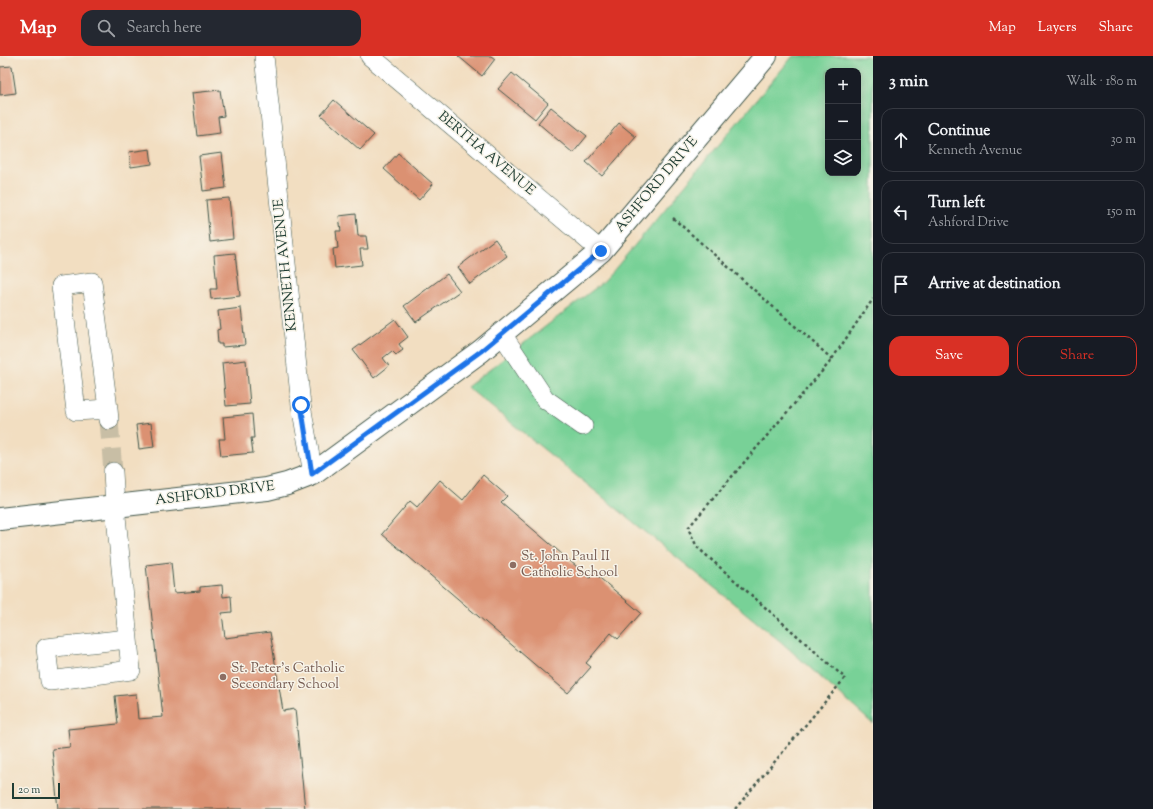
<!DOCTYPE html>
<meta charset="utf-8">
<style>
body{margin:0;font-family:"Sorts Mill Goudy",serif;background:#242831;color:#f1f3f6}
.controls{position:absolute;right:12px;top:12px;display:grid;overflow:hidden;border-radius:8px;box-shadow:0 2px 10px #0003}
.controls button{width:36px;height:36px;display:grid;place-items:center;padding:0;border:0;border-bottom:1px solid #363941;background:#171b24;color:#f1f3f6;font:20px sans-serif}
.scale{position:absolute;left:12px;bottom:10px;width:48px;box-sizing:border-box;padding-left:4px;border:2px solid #1f3d34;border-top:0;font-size:11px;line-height:14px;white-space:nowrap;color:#1f3d34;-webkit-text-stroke:3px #f7f3e8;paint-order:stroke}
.stop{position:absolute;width:12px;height:12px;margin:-9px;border:3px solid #1a73e8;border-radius:50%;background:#fff}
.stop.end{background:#1a73e8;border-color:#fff;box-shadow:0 1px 4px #0008}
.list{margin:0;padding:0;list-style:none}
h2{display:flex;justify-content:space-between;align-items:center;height:52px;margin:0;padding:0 16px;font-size:17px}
h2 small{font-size:13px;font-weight:400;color:#9ea1a6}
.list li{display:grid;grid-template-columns:26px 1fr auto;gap:12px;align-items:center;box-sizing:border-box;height:64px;margin:0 8px 8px;padding:0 8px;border:1px solid #363941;border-radius:12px}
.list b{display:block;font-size:15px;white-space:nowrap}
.list p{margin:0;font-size:13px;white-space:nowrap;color:#9ea1a6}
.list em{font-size:13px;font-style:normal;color:#9ea1a6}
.actions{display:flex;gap:8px;padding:12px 16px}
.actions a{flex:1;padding:9px 0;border:1px solid #d93025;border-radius:12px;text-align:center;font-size:14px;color:#d93025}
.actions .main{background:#d93025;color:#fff}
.icon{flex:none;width:22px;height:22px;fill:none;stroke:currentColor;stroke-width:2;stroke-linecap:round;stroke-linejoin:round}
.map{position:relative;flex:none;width:873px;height:753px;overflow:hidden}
header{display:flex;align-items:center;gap:24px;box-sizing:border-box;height:56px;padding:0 20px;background:#d93025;color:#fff}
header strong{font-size:19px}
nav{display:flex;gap:22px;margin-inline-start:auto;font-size:14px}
.search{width:280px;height:36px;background:#242831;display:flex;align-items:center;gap:10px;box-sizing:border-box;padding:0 14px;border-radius:12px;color:#9ea1a6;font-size:15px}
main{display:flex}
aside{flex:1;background:#171b24}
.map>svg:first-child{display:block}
.green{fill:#78d197;stroke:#4c8766;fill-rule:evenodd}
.building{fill:#db9172}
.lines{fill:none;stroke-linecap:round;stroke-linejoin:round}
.minor-tunnel{stroke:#c8bea5;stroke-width:19;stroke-dasharray:19 10;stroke-linecap:butt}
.minor-casing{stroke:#3f5549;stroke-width:20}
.major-casing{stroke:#3f5549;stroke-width:24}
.path{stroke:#3f5549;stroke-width:2.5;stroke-dasharray:3 3;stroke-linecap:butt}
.minor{stroke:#fff;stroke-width:19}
.major{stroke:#fff;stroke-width:22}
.route{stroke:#1a73e8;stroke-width:5}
.education-dot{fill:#8d6e63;stroke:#f7f3e8;stroke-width:1.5}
.labels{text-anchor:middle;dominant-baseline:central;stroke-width:3;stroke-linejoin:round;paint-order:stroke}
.street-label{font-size:14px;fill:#1f3d34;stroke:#f7f3e8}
.education-label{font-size:14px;fill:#785e54;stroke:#f7f3e8;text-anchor:start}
</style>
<header>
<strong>Map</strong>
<div class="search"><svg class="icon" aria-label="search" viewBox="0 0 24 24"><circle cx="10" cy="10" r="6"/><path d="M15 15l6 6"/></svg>Search here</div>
<nav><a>Map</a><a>Layers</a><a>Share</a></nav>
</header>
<main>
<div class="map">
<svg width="873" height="753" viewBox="0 0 873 753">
<rect width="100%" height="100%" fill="#f7f3e8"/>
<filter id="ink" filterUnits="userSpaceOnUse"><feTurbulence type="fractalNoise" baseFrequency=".025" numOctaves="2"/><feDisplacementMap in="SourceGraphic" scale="8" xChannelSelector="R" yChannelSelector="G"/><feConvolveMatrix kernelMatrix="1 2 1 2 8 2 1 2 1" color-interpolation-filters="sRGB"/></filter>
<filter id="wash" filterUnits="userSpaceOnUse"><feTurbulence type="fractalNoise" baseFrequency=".012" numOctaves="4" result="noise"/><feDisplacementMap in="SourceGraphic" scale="16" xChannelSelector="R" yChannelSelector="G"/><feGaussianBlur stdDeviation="0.9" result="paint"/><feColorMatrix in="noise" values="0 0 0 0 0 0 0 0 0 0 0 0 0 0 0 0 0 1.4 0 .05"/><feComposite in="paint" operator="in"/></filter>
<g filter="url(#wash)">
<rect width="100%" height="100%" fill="#f2dec1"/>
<path class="green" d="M793,0H867L873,4V668L780,585L467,331L602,227L614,214ZM828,15H858V117H828Z"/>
<g id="blocks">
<path class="building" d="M458,0H491L495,3L482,20Z
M12,10L16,37L0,39V11Z
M512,17L548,47L535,63L498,33Z
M220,34L224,60L218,61L220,77L197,80L192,37Z
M334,44L374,79L360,94L321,59Z
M551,51L587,80L573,97L538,67Z
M619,67L636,81L602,120L586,106Z
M150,93L152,108L131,111L129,96Z
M222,97L226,132L203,135L199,100Z
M398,97L433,128L419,144L384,113Z
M229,142L233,183L210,186L206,144Z
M356,158L358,180H366L368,193H360L362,209L335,212L333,193L338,192L336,175H341L339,160Z
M495,183L507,200L470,228L458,211Z
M235,197L240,240L211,243L210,233H217L214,199Z
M447,218L460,235L416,266L404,250Z
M241,252L245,289L222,291V288H218L217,274L220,273L218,255Z
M395,263L408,281L399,288L403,294L396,299L392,295L383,302L389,310L374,322L353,294Z
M246,304L250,348L226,350L222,307Z
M252,358L254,382H251L253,397L221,400L219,383H225L223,361Z
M151,367L154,391L139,393L136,369Z
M483,419L507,440L501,446L590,522L594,517L641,557L618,583L611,577L586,607L591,611L568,637L382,478L410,445L417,451L440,424L463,444Z
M171,506L174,537L200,535V531L222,529L223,541L231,540L232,556L222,557L225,582L270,576L283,655L295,653L305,753H58L52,693L70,691L68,673L118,668L115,640L136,638L138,663L163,661L146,509Z"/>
</g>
</g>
<g filter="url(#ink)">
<use href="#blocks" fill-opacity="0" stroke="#3f5549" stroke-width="1"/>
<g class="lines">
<path class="minor-tunnel" d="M109,364L113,416"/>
<g class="minor-casing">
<path id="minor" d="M264,0L301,349L313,418
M370,0L601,195
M502,278L545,343L583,370
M108,353L76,355L61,230L92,226L108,353L109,364
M113,416L115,450L131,614L50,625L46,592L127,583"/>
</g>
<g class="major-casing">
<path id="major" d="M0,463L267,433L287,428L313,418L481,295L601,195L766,0"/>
</g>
<path class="path" d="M673,162L832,303
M735,753L845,622L697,491L688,472L830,306L873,243"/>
<use href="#minor" class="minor"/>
<use href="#major" class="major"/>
</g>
</g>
<g class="lines" filter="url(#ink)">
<path class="route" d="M301,349L312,418L481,295L601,195"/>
</g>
<g class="education-dot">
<circle cx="513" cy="509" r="4"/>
<circle cx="223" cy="621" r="4"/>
</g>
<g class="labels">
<g class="street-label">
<text transform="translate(486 98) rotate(40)">BERTHA AVENUE</text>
<text transform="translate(657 129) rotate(-50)">ASHFORD DRIVE</text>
<text transform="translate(286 209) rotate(-96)">KENNETH AVENUE</text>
<text transform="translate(215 438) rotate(-7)">ASHFORD DRIVE</text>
</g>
<g class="education-label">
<text x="521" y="501">St. John Paul II<tspan x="521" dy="16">Catholic School</tspan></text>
<text x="231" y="613">St. Peter's Catholic<tspan x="231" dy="16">Secondary School</tspan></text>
</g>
</g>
</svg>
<div class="controls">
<button>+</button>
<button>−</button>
<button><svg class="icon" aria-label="layers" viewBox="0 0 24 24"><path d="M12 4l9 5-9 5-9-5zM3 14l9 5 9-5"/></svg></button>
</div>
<div class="scale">20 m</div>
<div class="stop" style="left:301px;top:349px"></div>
<div class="stop end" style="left:601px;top:195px"></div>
</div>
<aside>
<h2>3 min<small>Walk · 180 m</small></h2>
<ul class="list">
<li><svg class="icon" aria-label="ahead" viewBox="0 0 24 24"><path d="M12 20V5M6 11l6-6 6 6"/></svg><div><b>Continue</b><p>Kenneth Avenue</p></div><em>30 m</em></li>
<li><svg class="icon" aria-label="left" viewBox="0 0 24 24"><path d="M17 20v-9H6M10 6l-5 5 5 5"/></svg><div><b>Turn left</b><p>Ashford Drive</p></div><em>150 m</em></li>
<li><svg class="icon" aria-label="arrive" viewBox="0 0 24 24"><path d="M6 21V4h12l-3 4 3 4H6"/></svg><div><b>Arrive at destination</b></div></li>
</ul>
<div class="actions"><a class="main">Save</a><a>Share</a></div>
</aside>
</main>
